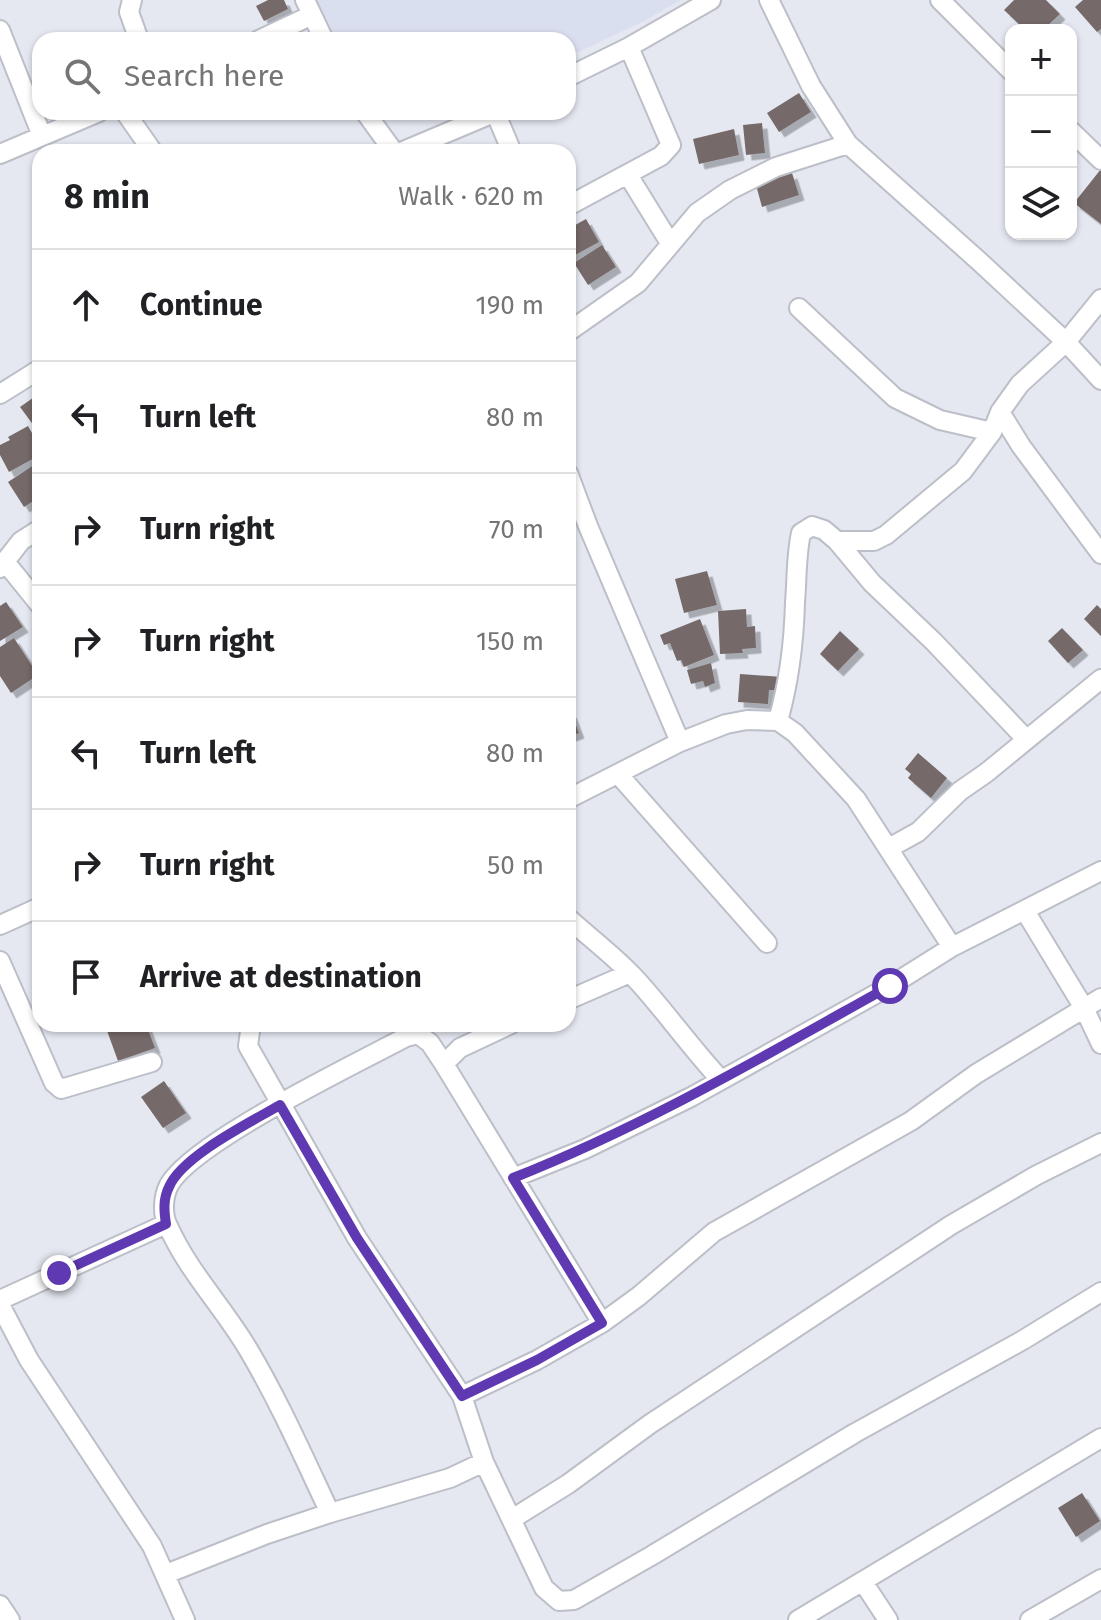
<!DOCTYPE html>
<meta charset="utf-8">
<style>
body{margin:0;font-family:"Fira Sans",sans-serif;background:#f6f6f6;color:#202124}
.controls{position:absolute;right:24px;top:24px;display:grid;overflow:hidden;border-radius:16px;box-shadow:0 2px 6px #0004}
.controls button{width:72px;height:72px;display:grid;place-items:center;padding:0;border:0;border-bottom:2px solid #e0e0e0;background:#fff;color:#202124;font:40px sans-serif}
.stop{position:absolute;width:24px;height:24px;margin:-18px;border:6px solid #5f39b1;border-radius:50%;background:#fff}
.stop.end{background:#5f39b1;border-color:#fff;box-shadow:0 2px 8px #0008}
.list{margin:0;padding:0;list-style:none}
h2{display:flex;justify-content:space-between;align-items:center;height:104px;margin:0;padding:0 32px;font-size:34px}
h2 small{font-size:26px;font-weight:400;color:#757577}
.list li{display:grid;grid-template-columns:52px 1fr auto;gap:24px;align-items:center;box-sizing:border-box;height:112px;padding:0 32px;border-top:2px solid #e0e0e0}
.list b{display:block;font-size:30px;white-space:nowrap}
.list em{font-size:26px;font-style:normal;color:#757577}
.icon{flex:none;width:44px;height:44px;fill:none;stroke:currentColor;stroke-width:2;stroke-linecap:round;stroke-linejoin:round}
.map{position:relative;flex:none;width:1101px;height:1620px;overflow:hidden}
.search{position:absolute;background:#fff;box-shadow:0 2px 6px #0004;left:32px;top:32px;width:544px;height:88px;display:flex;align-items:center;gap:20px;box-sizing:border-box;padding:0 28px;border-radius:24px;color:#757577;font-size:30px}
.panel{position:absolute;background:#fff;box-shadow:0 2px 6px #0004;left:32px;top:144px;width:544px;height:888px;border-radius:24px}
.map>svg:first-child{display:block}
.built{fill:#dadff0}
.building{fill:#756b69;filter:url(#shadow)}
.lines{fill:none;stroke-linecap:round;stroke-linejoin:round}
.minor-casing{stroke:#bcbfc8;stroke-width:22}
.minor{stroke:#fff;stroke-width:18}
.route{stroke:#5f39b1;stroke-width:10}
</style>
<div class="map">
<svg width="1101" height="1620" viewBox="0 0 1101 1620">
<defs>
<filter id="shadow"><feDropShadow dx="5.5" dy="5.5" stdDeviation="0" flood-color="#0004"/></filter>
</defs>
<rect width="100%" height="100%" fill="#e5e8f1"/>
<path class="built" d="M312,0H681L644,21L568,57V40H334L319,18Z"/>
<path class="building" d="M268,0H284L288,9L264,21L256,6Z
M1014,0H1046L1060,14L1043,30H1025L1004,10Z
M1083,0H1101V29L1097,32L1075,7Z
M799,93L811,112L779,132L767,113Z
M762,123L765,153L746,155L743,125Z
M734,129L739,155L699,164L693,139Z
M1101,169V224L1074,203Z
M792,173L799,195L762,207L756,185Z
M586,219L599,242L568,259V229Z
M602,245L616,267L588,285L574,263Z
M37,395L40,399V434L20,407Z
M28,426L40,447V455L9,472L0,455V445L10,440L8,437Z
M40,461V480L35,483L40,491V507L37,509L32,502L24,507L8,482Z
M707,571L717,605L684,613L675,579Z
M6,602L23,627L0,641V606Z
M1097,605L1101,609V636L1084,619Z
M746,609L747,627L755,626L756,648L742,649L743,653L720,654L718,611Z
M700,619L714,655L684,667L681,660L677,661L670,643L664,645L660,635Z
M1062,628L1083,650L1068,663L1048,641Z
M840,631L859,649L838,671L820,654Z
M14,638L38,675L11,693L0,676V647Z
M711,663L715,683L705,687L703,681L691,684L687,670Z
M740,674L783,677L782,690H769L768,704L738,702Z
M571,712L579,733L568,737V713Z
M918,753L947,778L931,798L908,778L911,774L905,769Z
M116,1024H146L155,1048L118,1061L106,1028Z
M164,1081L186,1113L163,1128L141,1097Z
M1082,1493L1100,1521L1076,1537L1058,1508Z"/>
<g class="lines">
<g class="minor-casing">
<path id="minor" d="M132,0L129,12L139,40
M305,0L324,40
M769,0L811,86L848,144L980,262L1066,342L1101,380
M940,0L1011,71
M0,30L42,136
M259,40L312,15
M568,77L629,47L711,0
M125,112L153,152
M365,112L394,152
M495,112L512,152
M1071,131L1101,160
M401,152L496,112
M0,154L99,112
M628,175L670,243
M568,206L661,156L671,145L629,47
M799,308L895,398L940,420L992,432
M568,332L638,283L697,213L730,190L776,167L848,144
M0,394L40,369
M1000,412L1021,446L1101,554
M568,473L588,526L680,742
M837,541H874L886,535L963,471L992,432L1000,412L1020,384L1066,342L1101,299
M6,563L40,605
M0,568L21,541L40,529
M778,721C789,682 794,642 795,602C797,579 796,556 801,533L812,526L824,530L837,541L872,583L934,642L1026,739
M618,774L767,943
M568,799L680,742L726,724L747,720L778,721L795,733L856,799L952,947
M889,848L918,832L960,791L986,773L1101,679
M1025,911L1084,1008L1101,1044
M568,918C589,937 613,955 633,976C664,1009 690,1047 721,1080
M0,925L40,907
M0,961L54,1083L61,1089L152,1062
M568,1000L630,973
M251,1024L248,1046L357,1238L462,1396L484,1462L544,1588L559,1601L574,1600L651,1556L855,1433L1023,1340L1101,1292
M444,1064L460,1048L511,1024
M513,1178L585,1149L691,1097L890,986L952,947L1101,871
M0,1300L166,1224
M0,1305L29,1360L152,1546L185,1620
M462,1396L537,1360L602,1323L639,1296L714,1232L911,1121L976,1074L1101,998
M484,1462L450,1478L330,1513C304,1458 279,1401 248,1349C223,1307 188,1271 168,1226C162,1214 163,1197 169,1185C193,1142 357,1063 406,1037L418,1034L430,1043L444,1064L602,1323
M512,1519L568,1484L650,1424L951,1225L1037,1175L1101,1143
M166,1574L267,1534L330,1513
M863,1582L888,1620
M0,1605L10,1620
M798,1620L1101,1438
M1030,1620L1101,1579"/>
</g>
<use href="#minor" class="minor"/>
</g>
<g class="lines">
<path class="route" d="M59,1273L166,1224C164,1211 163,1199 169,1187C182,1156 251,1122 280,1105L357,1238L462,1396L537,1360L602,1323L513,1178C645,1126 766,1055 890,986"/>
</g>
</svg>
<div class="controls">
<button>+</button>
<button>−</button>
<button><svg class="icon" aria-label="layers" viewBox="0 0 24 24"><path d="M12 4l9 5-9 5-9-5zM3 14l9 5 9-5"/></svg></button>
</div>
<div class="stop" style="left:890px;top:986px"></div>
<div class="stop end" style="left:59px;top:1273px"></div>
<div class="search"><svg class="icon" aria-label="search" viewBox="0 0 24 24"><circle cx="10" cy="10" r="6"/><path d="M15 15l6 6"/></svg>Search here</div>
<section class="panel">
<h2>8 min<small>Walk · 620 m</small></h2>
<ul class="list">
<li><svg class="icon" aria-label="ahead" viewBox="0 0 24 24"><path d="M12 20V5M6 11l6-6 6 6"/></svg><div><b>Continue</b></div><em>190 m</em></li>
<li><svg class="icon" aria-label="left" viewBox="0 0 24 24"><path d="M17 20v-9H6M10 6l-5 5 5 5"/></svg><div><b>Turn left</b></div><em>80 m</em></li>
<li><svg class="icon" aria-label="right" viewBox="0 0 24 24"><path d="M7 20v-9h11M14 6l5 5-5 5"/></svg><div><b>Turn right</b></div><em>70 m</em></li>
<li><svg class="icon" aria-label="right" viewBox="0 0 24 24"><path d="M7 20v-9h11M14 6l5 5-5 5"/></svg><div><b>Turn right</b></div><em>150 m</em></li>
<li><svg class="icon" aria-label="left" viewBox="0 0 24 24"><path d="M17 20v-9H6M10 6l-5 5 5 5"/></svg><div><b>Turn left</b></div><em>80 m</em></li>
<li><svg class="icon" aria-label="right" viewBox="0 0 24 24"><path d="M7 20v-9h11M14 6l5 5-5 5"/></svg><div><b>Turn right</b></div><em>50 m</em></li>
<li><svg class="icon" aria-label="arrive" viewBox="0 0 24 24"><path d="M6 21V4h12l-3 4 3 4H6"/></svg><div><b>Arrive at destination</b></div></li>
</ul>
</section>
</div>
